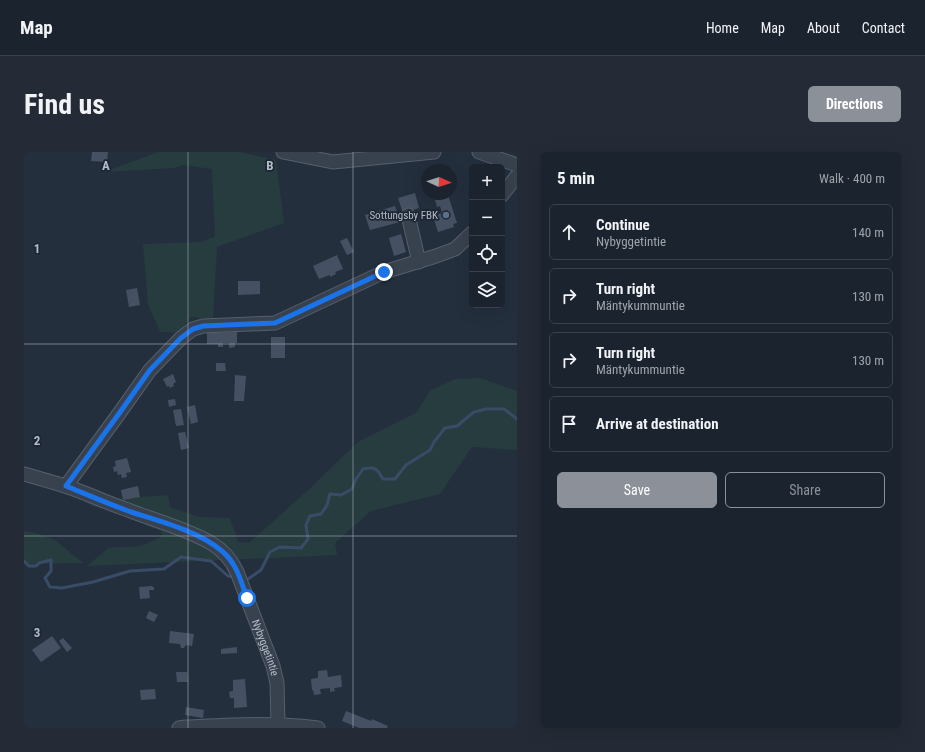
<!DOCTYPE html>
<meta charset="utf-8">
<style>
body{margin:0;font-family:"Roboto Condensed",sans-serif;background:#242b36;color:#f1f3f6}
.controls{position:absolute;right:12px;top:12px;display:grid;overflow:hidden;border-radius:6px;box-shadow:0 4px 16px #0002}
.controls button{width:36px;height:36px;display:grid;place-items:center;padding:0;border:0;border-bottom:1px solid #39404a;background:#1b232e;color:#f1f3f6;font:20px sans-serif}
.compass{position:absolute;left:397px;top:12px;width:36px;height:36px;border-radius:50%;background:#1b232e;box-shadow:0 4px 16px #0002;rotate:93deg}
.stop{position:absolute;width:12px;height:12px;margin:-9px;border:3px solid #1a73e8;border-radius:50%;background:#fff}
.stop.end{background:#1a73e8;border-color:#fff;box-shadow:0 1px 4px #0008}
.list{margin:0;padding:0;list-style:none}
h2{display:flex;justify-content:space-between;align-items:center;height:52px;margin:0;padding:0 16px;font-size:17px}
h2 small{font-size:13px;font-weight:400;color:#a0a4aa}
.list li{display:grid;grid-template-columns:26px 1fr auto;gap:12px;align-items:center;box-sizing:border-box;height:56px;margin:0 8px 8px;padding:0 8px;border:1px solid #39404a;border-radius:6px}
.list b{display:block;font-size:15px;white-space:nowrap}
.list p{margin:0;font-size:13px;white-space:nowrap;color:#a0a4aa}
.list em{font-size:13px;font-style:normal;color:#a0a4aa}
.actions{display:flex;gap:8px;padding:12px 16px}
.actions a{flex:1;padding:9px 0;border:1px solid #8c9099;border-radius:6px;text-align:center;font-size:14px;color:#8c9099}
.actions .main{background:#8c9099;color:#fff}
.icon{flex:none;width:22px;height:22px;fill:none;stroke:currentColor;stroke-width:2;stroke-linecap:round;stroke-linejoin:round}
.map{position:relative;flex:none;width:493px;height:576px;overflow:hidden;border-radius:6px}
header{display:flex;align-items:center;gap:24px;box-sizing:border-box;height:56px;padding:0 20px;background:#1b232e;border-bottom:1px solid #39404a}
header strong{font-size:19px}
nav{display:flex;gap:22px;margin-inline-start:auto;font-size:14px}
.intro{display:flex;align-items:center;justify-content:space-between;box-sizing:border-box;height:96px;padding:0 24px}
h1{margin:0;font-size:28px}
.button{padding:10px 18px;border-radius:6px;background:#8c9099;color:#fff;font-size:14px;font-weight:700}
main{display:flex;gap:24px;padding:0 24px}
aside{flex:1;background:#1b232e;border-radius:6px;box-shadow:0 4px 16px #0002}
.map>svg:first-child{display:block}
.green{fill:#263c3f}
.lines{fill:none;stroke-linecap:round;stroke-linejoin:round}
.stream{stroke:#394c67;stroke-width:3}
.building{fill:#455162}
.minor-casing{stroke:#565f6c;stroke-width:15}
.minor{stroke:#38414e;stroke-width:13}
.route{stroke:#1a73e8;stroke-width:5}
.grid{fill:none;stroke:#b4bcc9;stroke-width:1;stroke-opacity:0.55}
.service-dot{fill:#5c6f8a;stroke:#1d2633;stroke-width:1.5}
.labels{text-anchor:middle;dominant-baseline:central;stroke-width:3.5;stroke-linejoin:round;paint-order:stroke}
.poi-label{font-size:11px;fill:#b4bcc9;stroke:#1d2633;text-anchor:end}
.street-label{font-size:11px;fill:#b4bcc9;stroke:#1d2633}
.grid-label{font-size:13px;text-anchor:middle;font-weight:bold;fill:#b4bcc9;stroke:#1d2633;stroke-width:3.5;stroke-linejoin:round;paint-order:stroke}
</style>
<header>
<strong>Map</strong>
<nav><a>Home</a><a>Map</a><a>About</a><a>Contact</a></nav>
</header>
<div class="intro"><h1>Find us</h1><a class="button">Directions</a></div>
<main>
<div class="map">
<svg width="493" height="576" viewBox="0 0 493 576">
<rect width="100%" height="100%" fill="#242f3e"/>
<path class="green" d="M134,0H215L252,8L260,71L193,95L189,167L167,165L155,181L136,180L124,152L119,92L176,90L191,85L188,17L159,13L150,16L80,20Z
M456,226L493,239V298L448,295L416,342L347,359L311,391L313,403L63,414L83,397L90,395H107L120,393L137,385L138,382L136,379L102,364L85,358L71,355L59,349L144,343L146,355L175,365L206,366L214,390L225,391L283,339L334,290L392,261L406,239L431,227Z
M0,379L12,381L31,388L59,411L0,412Z"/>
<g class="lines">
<path class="stream" d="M0,409L5,414H12L15,411L27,408V419L21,426L26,435L38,436L69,430L106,419L140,417L157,405L187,409L204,424L210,425
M220,427H224L237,418L246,400L256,395L277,396L284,387L282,373L286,364L297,362L303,353L306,342L317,343L328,337L332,327L339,317C352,314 353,317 359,327H371L382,313L406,298L410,290L421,276L433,274L450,260L462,257H480L493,267"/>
</g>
<path class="building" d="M68,0H84L83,10L67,9Z
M391,41L395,56L379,61L374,46Z
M424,43L433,71L429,72L430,75L414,80L409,64L418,61L416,54L413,55L411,48Z
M371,54L376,70L346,78L341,63Z
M377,82L382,100L370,104L365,86Z
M323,86L330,100L323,103L316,89Z
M313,103L319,117L311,120L312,122L306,125V123L295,127L289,114Z
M214,129H236V142L214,143Z
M113,136L116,153L105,155L102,138Z
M213,180V191H211V195L205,196V191H199V195H194V192H183V181Z
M247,185H261V206H247Z
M192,211H201L202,219H192Z
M149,222L152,230L149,232L150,234L146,236L145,234L143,235L139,227Z
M211,223L222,224L220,249H210Z
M151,247L152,253L145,255L144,248Z
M171,253L174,270L167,272L163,255Z
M157,257L160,273L152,274L149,258Z
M161,280L165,296L157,298L154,281Z
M103,306L107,320L102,321L103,325L98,326L97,322L94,323L93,319L90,320L89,315L92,314L91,309Z
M114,334L116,345L99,348L97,338Z
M128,434V435H130V438H125L126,446L116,447L115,435Z
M125,459L134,463L130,470L122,466Z
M146,479L170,482L168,494L162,493L160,496H157L156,492L145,491Z
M28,484L37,496L17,510L8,498Z
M39,486L48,496L43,500L35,489Z
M213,495V501L197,502V497Z
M303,518L304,525L317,523L318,535L310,536L311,539L306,540V536L296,537L297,542L290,543L289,538H288L287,527L294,526V519Z
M152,520H163L164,530H153Z
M221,527L223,555L210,556V546H206L205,540L209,539V528Z
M131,537L132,547L117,548L116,538Z
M162,555L180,558L179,566L161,563Z
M322,559L347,569L348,567L364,574L363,576H335L318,569Z"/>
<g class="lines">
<g class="minor-casing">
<g id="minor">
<path d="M259,0L309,10L410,0"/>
<path d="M455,0L493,13"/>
<path d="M478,43L493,24"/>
<path d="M384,63L395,110"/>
<path id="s1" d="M0,322C14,326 28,330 41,334C63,341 83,351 104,358C132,369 161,376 187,391C199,398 207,407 213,420L249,514L253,531L254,572"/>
<path d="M42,334L94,263L126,218L157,186L169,177L179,174L251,171L360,120L412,104L431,97L448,81"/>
<path d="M155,576L162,575C206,573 250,570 294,576"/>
</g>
</g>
<use href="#minor" class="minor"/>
</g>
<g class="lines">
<path class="route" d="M223,446C217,430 213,412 199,400C177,380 136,369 107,360C85,352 64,343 42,334L94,263L126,218L157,186L169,177L179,174L251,171L360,120"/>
</g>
<path class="grid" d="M164,0V576M329,0V576M0,192H493M0,384H493"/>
<circle class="service-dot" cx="422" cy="63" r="4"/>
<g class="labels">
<g class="poi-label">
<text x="414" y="63">Sottungsby FBK</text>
</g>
<g class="street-label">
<text stroke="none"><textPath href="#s1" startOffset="320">Nybyggetintie</textPath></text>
</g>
</g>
<g class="grid-label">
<text x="82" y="18">A</text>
<text x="246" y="18">B</text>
<text x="13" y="101">1</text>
<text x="13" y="293">2</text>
<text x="13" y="485">3</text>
</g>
</svg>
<div class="controls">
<button>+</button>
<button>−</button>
<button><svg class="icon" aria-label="locate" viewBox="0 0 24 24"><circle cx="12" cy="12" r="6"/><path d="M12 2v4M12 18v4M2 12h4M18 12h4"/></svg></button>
<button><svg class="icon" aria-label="layers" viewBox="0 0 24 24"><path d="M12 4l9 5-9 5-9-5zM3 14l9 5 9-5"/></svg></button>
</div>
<svg class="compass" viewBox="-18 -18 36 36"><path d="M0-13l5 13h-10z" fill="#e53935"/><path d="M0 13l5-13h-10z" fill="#a0a4aa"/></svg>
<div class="stop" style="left:223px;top:446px"></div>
<div class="stop end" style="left:360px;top:120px"></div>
</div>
<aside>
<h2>5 min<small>Walk · 400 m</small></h2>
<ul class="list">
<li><svg class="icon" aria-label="ahead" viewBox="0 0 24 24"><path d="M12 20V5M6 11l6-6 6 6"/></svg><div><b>Continue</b><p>Nybyggetintie</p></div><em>140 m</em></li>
<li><svg class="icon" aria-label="right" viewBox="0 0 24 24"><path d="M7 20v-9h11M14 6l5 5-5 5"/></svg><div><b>Turn right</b><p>Mäntykummuntie</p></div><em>130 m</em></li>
<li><svg class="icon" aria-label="right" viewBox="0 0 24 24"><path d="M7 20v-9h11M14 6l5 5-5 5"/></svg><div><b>Turn right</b><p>Mäntykummuntie</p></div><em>130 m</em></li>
<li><svg class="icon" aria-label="arrive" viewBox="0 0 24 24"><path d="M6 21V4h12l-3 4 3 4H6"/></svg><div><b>Arrive at destination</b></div></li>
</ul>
<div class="actions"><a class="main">Save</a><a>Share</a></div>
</aside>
</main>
